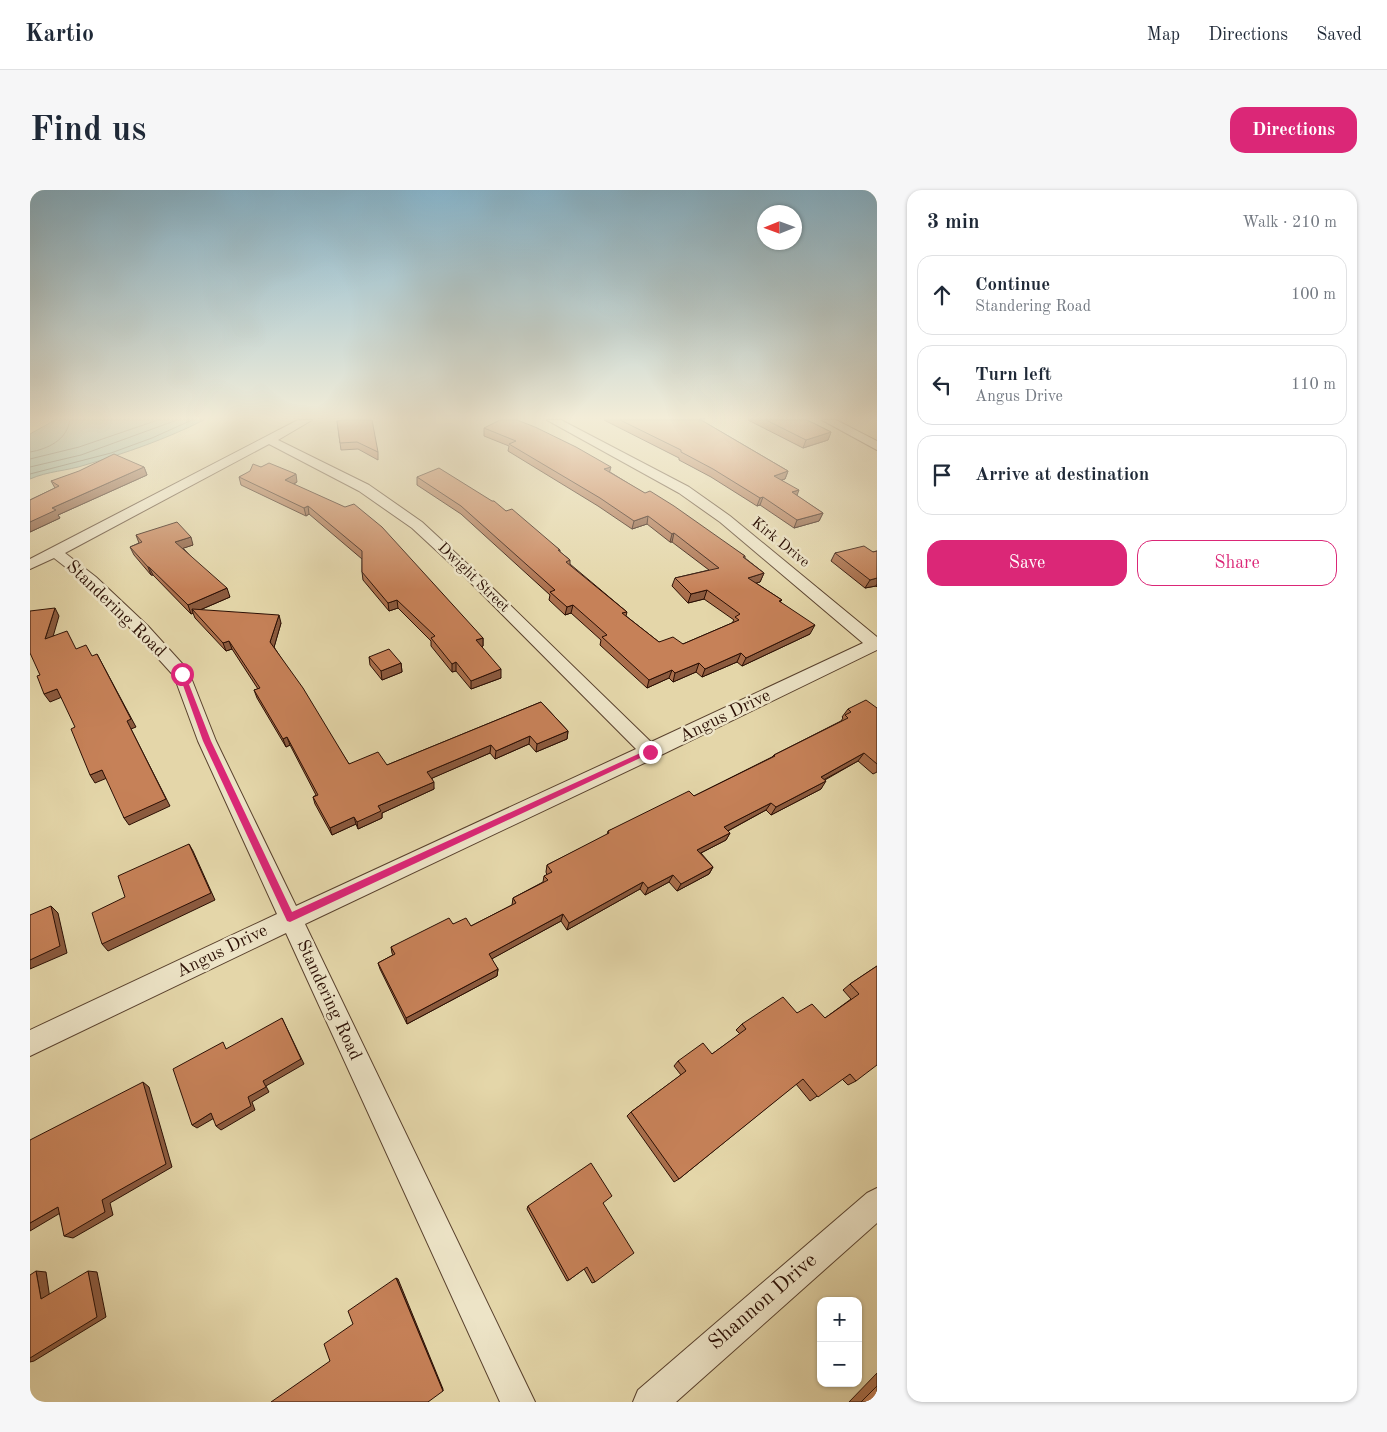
<!DOCTYPE html>
<meta charset="utf-8">
<style>
body{margin:0;font-family:"Old Standard TT",serif;background:#f6f6f7;color:#1f2937}
.controls{position:absolute;right:15px;bottom:15px;display:grid;overflow:hidden;border-radius:10px;box-shadow:0 1px 4px #0004}
.controls button{width:45px;height:45px;display:grid;place-items:center;padding:0;border:0;border-bottom:1px solid #e0e1e3;background:#fff;color:#1f2937;font:25px sans-serif}
.compass{position:absolute;left:727px;top:15px;width:45px;height:45px;border-radius:50%;background:#fff;box-shadow:0 1px 4px #0004;rotate:269deg}
.stop{position:absolute;width:15px;height:15px;margin:-11px;border:4px solid #db2777;border-radius:50%;background:#fff}
.stop.end{background:#db2777;border-color:#fff;box-shadow:0 1px 5px #0008}
.list{margin:0;padding:0;list-style:none}
h2{display:flex;justify-content:space-between;align-items:center;height:65px;margin:0;padding:0 20px;font-size:21px}
h2 small{font-size:16px;font-weight:400;color:#747a83}
.list li{display:grid;grid-template-columns:32px 1fr auto;gap:15px;align-items:center;box-sizing:border-box;height:80px;margin:0 10px 10px;padding:0 10px;border:1px solid #e0e1e3;border-radius:15px}
.list b{display:block;font-size:19px;white-space:nowrap}
.list p{margin:0;font-size:16px;white-space:nowrap;color:#747a83}
.list em{font-size:16px;font-style:normal;color:#747a83}
.actions{display:flex;gap:10px;padding:15px 20px}
.actions a{flex:1;padding:11px 0;border:1px solid #db2777;border-radius:15px;text-align:center;font-size:18px;color:#db2777}
.actions .main{background:#db2777;color:#fff}
.icon{flex:none;width:28px;height:28px;fill:none;stroke:currentColor;stroke-width:2;stroke-linecap:round;stroke-linejoin:round}
.map{position:relative;flex:none;width:847px;height:1212px;overflow:hidden;border-radius:15px}
header{display:flex;align-items:center;gap:30px;box-sizing:border-box;height:70px;padding:0 25px;background:#fff;border-bottom:1px solid #e0e1e3}
header strong{font-size:24px}
nav{display:flex;gap:28px;margin-inline-start:auto;font-size:18px}
.intro{display:flex;align-items:center;justify-content:space-between;box-sizing:border-box;height:120px;padding:0 30px}
h1{margin:0;font-size:35px}
.button{padding:12px 22px;border-radius:15px;background:#db2777;color:#fff;font-size:18px;font-weight:700}
main{display:flex;gap:30px;padding:0 30px}
aside{flex:1;background:#fff;border-radius:15px;box-shadow:0 1px 4px #0004}
.map>svg:first-child{display:block}
.water{fill:#95b9a7;stroke:#6b7566}
.lines{fill:none;stroke-linecap:round;stroke-linejoin:round}
.shore{stroke:#606456;stroke-width:1}
.street-casing{stroke:#59412d;stroke-width:2}
.street{fill:#ede4c7;fill-rule:evenodd}
.wall{fill:#aa6f4c;stroke:#2b0f04}
.shaded-wall{fill:#8b5a3e;stroke:#2b0f04}
.building{fill:#c68158;stroke:#2b0f04}
.route{fill:#db2777}
.labels{text-anchor:middle;dominant-baseline:central;stroke-width:5;stroke-linejoin:round;paint-order:stroke}
.far-street-label{font-size:15px;fill:#2b0f04;stroke:#ede4c7}
.street-label{font-size:18px;fill:#2b0f04;stroke:#ede4c7}
.near-street-label{font-size:21px;fill:#2b0f04;stroke:#ede4c7}
</style>
<header>
<strong>Kartio</strong>
<nav><a>Map</a><a>Directions</a><a>Saved</a></nav>
</header>
<div class="intro"><h1>Find us</h1><a class="button">Directions</a></div>
<main>
<div class="map">
<svg width="847" height="1212" viewBox="0 0 847 1212">
<rect width="100%" height="100%" fill="#e4d6a9"/>
<filter id="stains"><feTurbulence type="fractalNoise" baseFrequency=".004" numOctaves="4"/><feColorMatrix values="0 0 0 0 .2 0 0 0 0 .09 0 0 0 0 .02 0 0 0 .5 -.17"/></filter>
<radialGradient id="worn" r=".72"><stop offset=".6" stop-color="#630" stop-opacity="0"/><stop offset="1" stop-color="#630" stop-opacity=".3"/></radialGradient>
<path class="water" d="M25,230H174C136,249 96,263 55,275C37,281 18,281 0,289V244Z"/>
<g class="lines">
<path class="shore" d="M0,262C18,259 37,250 40,230
M0,269L49,257L128,230
M0,277L51,265L147,230
M0,284L81,263L122,248L162,230"/>
<g class="street-casing">
<path id="street" d="M268,230H282L248,250L339,295L392,332L445,381L621,552L833,453L690,332L649,303L517,230H531L659,297L700,326L847,447V460L627,567L275,734L505,1212H470L256,743L0,866V840L247,724L168,551L144,486L106,444L56,393L24,368L0,379V369ZM239,254L329,301L382,338L435,387L606,559L266,716L186,551L158,480L118,436L66,387L35,363Z
M792,230H806L847,251V260Z
M847,998V1033L646,1212H603L608,1200L837,1003Z"/>
</g>
<use href="#street" class="street"/>
</g>
<path class="wall" d="M574,230H671L758,281L755,289L752,290L767,306L793,323L789,331L764,338L730,315L727,316L681,287L649,270V268Z
M718,230H777L801,242L798,250L773,258Z
M307,231L348,262V270L328,259L311,260Z
M454,238L580,282L715,366V368L734,383L730,392L726,393L752,410L750,412L780,444L712,476L707,472L672,487L666,482L643,492L639,488L617,498L570,455L571,450L541,423L535,425L519,410L520,405L431,324L387,295V287L476,321L530,360V362L540,370V374L597,422L596,426L629,452L653,454L702,433L704,430L674,409L658,413L642,396L645,388L679,380L642,352H640L617,334L602,339L568,316L478,261L479,256L454,246Z
M114,277L117,285L28,325L30,328L0,342V310L25,298L21,291Z
M231,277L267,292L264,294L453,448V456L451,457L471,488L441,499L426,481L422,482L401,456V451L368,418L359,421L333,390L332,382V369L279,324L276,326L211,295L209,287Z
M106,345L163,355L153,358L200,407L170,420L251,433L244,457L319,574L357,575L511,512L538,541L537,549L506,562L499,554L465,569L460,563L402,588L404,599L352,623V628L328,639L326,634L302,645L285,614L283,607L286,605L260,555L256,557L227,508L224,500L228,499L202,459L196,461L165,428L163,423L161,424L123,385H121L104,365L100,357L109,353Z
M847,361V397L846,396L835,398L801,371L805,363L843,362Z
M339,467L371,473L372,482L352,490L340,475Z
M847,518V582L843,584L828,571L795,590L791,599L741,625L736,620L698,641L700,643L696,650L671,663L683,677L679,684L647,701L639,692L615,705L610,699L537,740L531,731L461,769L468,779L467,786L377,834L350,779L348,773L363,765L362,763L361,757L423,734L441,736L482,715L483,708L513,692L514,686L517,685L516,682L517,675L577,645L578,641L664,606L742,567L744,565L811,531L813,528L812,527L818,519Z
M847,776L826,891L818,895L812,889L780,911L766,894L649,989L644,992L597,926L601,922L651,885L644,876L648,871L682,864L710,844L706,840L712,834L767,823L795,828L821,809L813,800L820,794Z
M573,1013L565,1092L562,1093L554,1079L539,1090L537,1091L497,1019L498,1016Z
M847,1183V1212H819Z"/>
<path class="shaded-wall" d="M801,242L798,250L773,258L776,250Z
M114,277L117,285L28,325L30,328L0,342V332L22,318Z
M581,277L579,284L574,279Z
M758,281L755,289L741,293L744,286Z
M266,284L267,292L257,297L255,290Z
M769,300L766,308L762,302Z
M733,307L730,315L727,316L730,308Z
M278,316L279,324L276,326L274,318Z
M793,323L789,331L764,338L767,330Z
M618,326L617,334L602,339L604,331Z
M644,343L642,352H640L642,344Z
M161,347L163,355L148,360L145,352Z
M118,377H119L123,385H121Z
M734,383L730,392L715,396L718,388Z
M847,388V394L846,396L835,398L840,390Z
M197,398L200,407L165,422L162,419L163,423L161,424L158,415Z
M677,400L674,409L658,413L661,404Z
M367,410L368,418L359,421L358,413Z
M543,415L541,423L535,425L537,417Z
M25,418L29,426L20,457L15,449Z
M249,425L251,433L243,461L240,452Z
M785,435L780,444L712,476L716,468Z
M453,448V456L446,459V450Z
M199,451L202,459L196,461L193,453Z
M711,463L707,472L672,487L675,479Z
M67,464L106,537L101,539L140,616L99,635L94,628Z
M426,472V481L422,482V474Z
M371,473L372,482L352,490L351,481Z
M669,473L666,482L643,492L645,483Z
M471,479V488L441,499V491Z
M642,480L639,488L617,498L619,490Z
M27,499L32,507L20,512L14,504Z
M538,541L537,549L506,562L507,554Z
M500,546L499,554L465,569L466,561Z
M257,547L260,555L256,557L253,549Z
M461,555L460,563L398,590L397,582Z
M834,563L828,571L786,594L791,587Z
M72,580L77,588L65,593L60,585Z
M796,591L791,599L741,625L746,617Z
M404,592V599L352,623V628L328,639L327,632L348,616Z
M741,613L736,620L690,645L694,637Z
M324,627L326,634L302,645L300,638Z
M700,643L696,650L663,667L667,660Z
M159,654L163,661L185,710L78,761L72,754Z
M683,677L679,684L647,701L651,694Z
M643,685L639,692L615,705L618,698Z
M613,692L610,699L537,740L539,733Z
M21,716L28,723L37,763L0,779V770Z
M533,724L531,731L458,771L459,764Z
M468,779L467,786L377,834L376,828Z
M252,828L274,874L236,896L239,902L222,912L225,920L191,940L186,936L218,907L233,891Z
M113,892L119,897L142,977L80,1013L83,1025L43,1048L34,1046L72,1010Z
M181,923L186,927L167,938L162,935Z
M28,1017L37,1019L0,1041V1033Z
M6,1081L16,1082L20,1109H11Z
M58,1081L67,1082L76,1127L4,1171L0,1172V1168Z
M366,1088L368,1089L413,1199V1201Z"/>
<path class="building" d="M313,230H342L348,262L327,252L310,253L307,231Z
M470,230H487L505,237L546,257L581,277L574,279L615,303L620,301L644,316L715,366L713,367L734,383L718,388L752,410L749,411L785,435L716,468L711,463L675,479L669,473L645,483L642,480L619,490L572,447L577,445L543,415L537,417L520,402L525,400L431,316L387,287L409,278L462,311H464L476,321L482,319L530,360H528L540,370L536,372L597,422L592,423L629,452L643,447L653,454L709,430L705,427L710,424L677,400L661,404L645,388L689,378L644,343L642,344L618,326L604,331L570,308L479,254L486,251L454,238Z
M590,230H671L758,281L744,286L769,300L762,302L793,323L767,330L733,307L730,308L683,279L651,262V260Z
M736,230H777L801,242L776,250Z
M84,264L114,277L22,318L26,320L0,332V310L29,296L21,291L49,281Z
M239,273L266,284L255,290L315,317L324,314L352,337L453,448L446,450L471,479L441,491L426,472L422,474L401,448L405,446L367,410L358,413L332,382V361L278,316L274,318L209,287L220,281L223,274L231,277Z
M147,332L161,347L145,352L197,398L158,415L119,377H118L100,357L112,352L106,345Z
M834,356L843,362L847,361V388L840,390L805,363Z
M25,418L15,449L37,441L46,459L56,455L62,466L67,464L101,529L97,531L136,609L94,628L72,580L60,585L41,539L45,537L27,499L14,504L7,486L10,485L0,463V421Z
M162,419L249,425L240,452L273,498L319,574L348,562L357,575L511,512L538,541L507,554L500,546L466,561L461,555L397,582L404,592L348,616L351,621L327,632L324,627L300,638L283,607L288,605L257,547L253,549L224,500L230,498L199,451L193,453Z
M359,459L371,473L351,481L339,467Z
M836,510L847,518V574L834,563L791,587L796,591L746,617L741,613L694,637L700,643L667,660L683,677L651,694L643,685L618,698L613,692L539,733L533,724L459,764L468,779L376,828L348,773L365,764L361,757L419,728L423,734L436,728L441,736L486,713L483,708L518,690L514,686L522,682L517,675L579,643L578,641L659,601L664,606L745,566L744,565L818,528L815,525L821,522L818,519Z
M159,654L181,703L72,754L62,723L95,707L88,686Z
M21,716L30,756L0,770V725Z
M847,776V875L826,891L820,884L788,907L773,889L649,989L601,922L656,881L648,871L673,853L682,864L716,839L712,834L753,807L767,823L782,814L795,828L829,804L820,794Z
M252,828L271,869L233,891L236,897L218,907L221,916L186,936L181,923L162,935L143,879L193,852L196,859Z
M113,892L136,974L72,1010L75,1022L34,1046L28,1017L0,1033V950Z
M561,973L582,1006L573,1013L604,1063L565,1092L557,1077L539,1090L498,1016Z
M6,1081L11,1109L58,1081L67,1127L0,1168V1085Z
M366,1088L413,1201L398,1212H241L300,1171L294,1154L323,1134L318,1121Z
M847,1196V1212H831Z"/>
<linearGradient id="sky" x2="0" y2="1"><stop stop-color="#87b6ce"/><stop offset="0.57" stop-color="#f3edd8"/><stop offset="1" stop-color="#f3edd8" stop-opacity="0"/></linearGradient>
<rect width="847" height="400" fill="url(#sky)"/>
<path class="route" d="M152,481L155,484L181,551L262,722L617,560H622L623,562L260,732L257,731L173,551L149,484Z"/>
<g class="labels">
<g class="far-street-label">
<text transform="translate(750 353) rotate(39)">Kirk Drive</text>
<text transform="translate(443 388) rotate(44)">Dwight Street</text>
</g>
<g class="street-label">
<text transform="translate(86 419) rotate(44)">Standering Road</text>
<text transform="translate(695 526) rotate(-26)">Angus Drive</text>
<text transform="translate(192 761) rotate(-26)">Angus Drive</text>
<text transform="translate(299 810) rotate(65)">Standering Road</text>
</g>
<g class="near-street-label">
<text transform="translate(733 1112) rotate(-41)">Shannon Drive</text>
</g>
</g>
<rect width="100%" height="100%" filter="url(#stains)"/>
<rect width="100%" height="100%" fill="url(#worn)"/>
</svg>
<div class="controls">
<button>+</button>
<button>−</button>
</div>
<svg class="compass" viewBox="-18 -18 36 36"><path d="M0-13l5 13h-10z" fill="#e53935"/><path d="M0 13l5-13h-10z" fill="#747a83"/></svg>
<div class="stop" style="left:152px;top:484px"></div>
<div class="stop end" style="left:620px;top:562px"></div>
</div>
<aside>
<h2>3 min<small>Walk · 210 m</small></h2>
<ul class="list">
<li><svg class="icon" aria-label="ahead" viewBox="0 0 24 24"><path d="M12 20V5M6 11l6-6 6 6"/></svg><div><b>Continue</b><p>Standering Road</p></div><em>100 m</em></li>
<li><svg class="icon" aria-label="left" viewBox="0 0 24 24"><path d="M17 20v-9H6M10 6l-5 5 5 5"/></svg><div><b>Turn left</b><p>Angus Drive</p></div><em>110 m</em></li>
<li><svg class="icon" aria-label="arrive" viewBox="0 0 24 24"><path d="M6 21V4h12l-3 4 3 4H6"/></svg><div><b>Arrive at destination</b></div></li>
</ul>
<div class="actions"><a class="main">Save</a><a>Share</a></div>
</aside>
</main>
